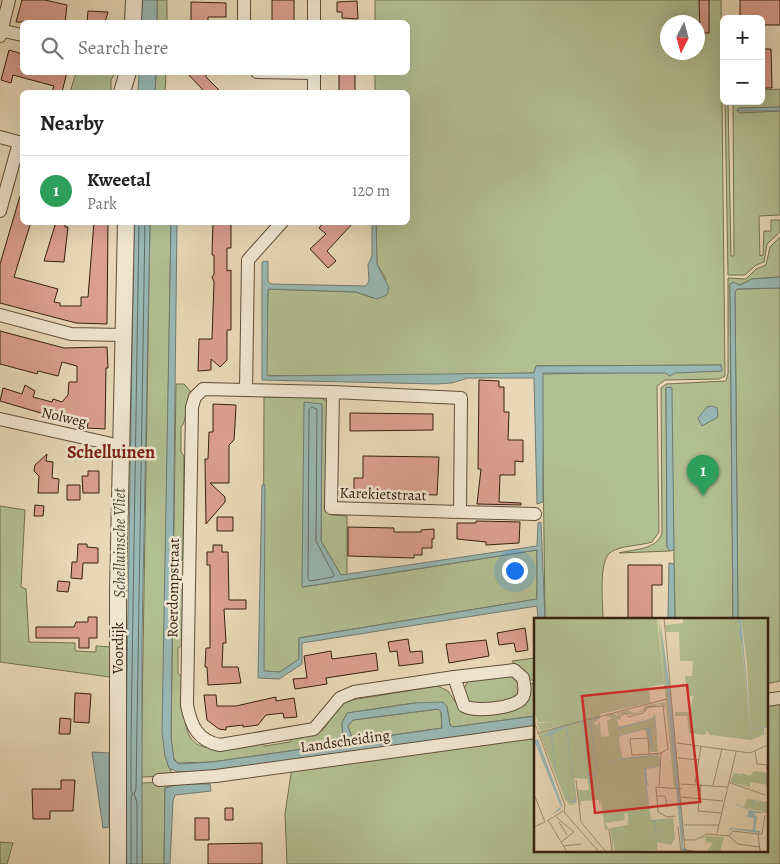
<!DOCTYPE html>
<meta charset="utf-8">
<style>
body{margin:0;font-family:Alegreya,serif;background:#f2f2f2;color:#222}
.controls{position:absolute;right:15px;top:15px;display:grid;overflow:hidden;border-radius:8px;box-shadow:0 5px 20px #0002}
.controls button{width:45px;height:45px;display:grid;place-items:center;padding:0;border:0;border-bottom:1px solid #e0e0e0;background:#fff;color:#222;font:25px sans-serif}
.compass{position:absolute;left:660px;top:15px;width:45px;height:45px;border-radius:50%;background:#fff;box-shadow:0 5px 20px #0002;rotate:186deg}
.you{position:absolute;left:514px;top:570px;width:18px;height:18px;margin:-12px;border:4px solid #fff;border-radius:50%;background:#1a73e8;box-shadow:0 0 0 8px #1a73e833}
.badge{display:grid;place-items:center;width:32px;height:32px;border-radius:50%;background:#8f2418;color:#fff;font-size:16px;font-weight:700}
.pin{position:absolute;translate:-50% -41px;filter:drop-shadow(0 1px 2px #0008)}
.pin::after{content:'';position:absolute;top:26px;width:18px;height:15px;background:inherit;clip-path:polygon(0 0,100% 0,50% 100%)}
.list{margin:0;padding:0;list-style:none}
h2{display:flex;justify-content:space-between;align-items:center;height:65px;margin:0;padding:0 20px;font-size:21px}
h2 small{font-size:16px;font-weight:400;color:#767676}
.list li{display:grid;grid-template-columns:32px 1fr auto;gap:15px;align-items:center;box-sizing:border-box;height:70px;padding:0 20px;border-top:1px solid #e0e0e0}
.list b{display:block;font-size:19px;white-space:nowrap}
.list p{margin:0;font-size:16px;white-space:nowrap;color:#767676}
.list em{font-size:16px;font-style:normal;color:#767676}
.icon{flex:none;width:28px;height:28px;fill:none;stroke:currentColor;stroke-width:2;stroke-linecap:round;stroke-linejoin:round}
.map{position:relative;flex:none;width:780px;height:864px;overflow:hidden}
.search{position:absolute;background:#fff;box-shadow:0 5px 20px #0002;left:20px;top:20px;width:390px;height:55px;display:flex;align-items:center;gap:12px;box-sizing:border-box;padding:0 18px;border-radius:8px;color:#767676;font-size:19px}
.panel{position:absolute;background:#fff;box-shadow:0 5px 20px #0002;left:20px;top:90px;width:390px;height:135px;border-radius:8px}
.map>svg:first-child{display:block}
.green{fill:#b2bf92;stroke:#737051;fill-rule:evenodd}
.water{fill:#99b8b5;stroke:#717c73;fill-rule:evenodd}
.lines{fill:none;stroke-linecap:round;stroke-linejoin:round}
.shore{stroke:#666c62;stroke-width:1}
.building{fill:#db9e8f;stroke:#342110}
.minor-casing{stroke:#614f3a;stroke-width:14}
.tertiary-casing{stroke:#614f3a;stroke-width:18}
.minor{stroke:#f0e6d0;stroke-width:12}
.tertiary{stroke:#f0e6d0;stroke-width:16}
.labels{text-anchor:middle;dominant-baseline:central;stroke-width:5;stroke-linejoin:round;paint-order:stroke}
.street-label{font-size:15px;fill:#342110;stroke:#f0e6d0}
.water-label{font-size:16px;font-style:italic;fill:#524e42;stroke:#f0e6d0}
.quarter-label{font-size:18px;font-weight:bold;fill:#7a1f14;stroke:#f0e6d0}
.inset-road{fill:none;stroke:#a08f74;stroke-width:1}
.view{fill:#d62828;fill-opacity:0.15;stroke:#d62828;stroke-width:2.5}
.inset-edge{fill:none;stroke:#342110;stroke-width:2.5}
</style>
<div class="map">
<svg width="780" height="864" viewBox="0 0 780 864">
<rect width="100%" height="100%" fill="#e8d8b7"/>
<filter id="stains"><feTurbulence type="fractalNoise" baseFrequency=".004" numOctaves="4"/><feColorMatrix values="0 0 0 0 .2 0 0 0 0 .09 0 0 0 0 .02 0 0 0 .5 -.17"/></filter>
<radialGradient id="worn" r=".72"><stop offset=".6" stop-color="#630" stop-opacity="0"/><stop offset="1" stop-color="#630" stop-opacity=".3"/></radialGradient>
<path class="green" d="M157,0H167V22H157Z
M375,0H721L725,376L719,379L665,380L657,386L659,532L652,542C640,546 622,545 611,552C598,560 603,604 603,619H545L542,374L721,371V365L536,366L534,373L306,377L266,375L268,289L356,292L373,298L386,279L377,264L376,223L408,222V92H375V73L408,72V22H375ZM668,22H698V52H668Z
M76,73H115L111,80V92H70Z
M156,73H166L165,92H155Z
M780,89V107L737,110L739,113L780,111V215L759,216L760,256L763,255L764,231H771V220H780V232L767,244L764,262L756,265L745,275H728L725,101H728L731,256H734L733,101H761V90Z
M150,223H171L164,650L165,756L173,776L141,777Z
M780,237V277L752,279L740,285L730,284L733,619H675L671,387L666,389L667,547L670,551L619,553C634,549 657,550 662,533L661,388L666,384L726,381L728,373V278L746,279L756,269L766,265L770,247Z
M780,288V681L766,684V619H738L735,292L737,289Z
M176,384H184L191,392C184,403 188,420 181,427V452L184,456L183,559L179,562V588L183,591L182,645L178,648V673L182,677C184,751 187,755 261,743L265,746L290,742L292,738C336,733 319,725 345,701L438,686L448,691L462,712L474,715L513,709L529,684L535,683V716L453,727L450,725L447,707L415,703L347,713L342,723L343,739L339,744L212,762L177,763L173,757L171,737Z
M264,397L321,398L327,401L329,512L332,515L347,516V575H341L321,541L322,407L303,587L537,550V599L299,638V659L280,672L263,671Z
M0,506L25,510L21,587L26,589L29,642L75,643V651L96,652V646L111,647L110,677L0,662Z
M535,658V680H528L512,661Z
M511,676C519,682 520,687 517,696C505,704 483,707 468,704L463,690L468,681Z
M780,701V864H287L285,814L292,767L535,736V850H766V703Z
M438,709L441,712L442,728L353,741L348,726L353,720Z
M168,782V787L165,788L164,864H142L141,783Z
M0,842L13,843L7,864H0Z"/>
<path class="water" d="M142,0H157V22H141Z
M139,73H156L155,92H138Z
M780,107V111H737L739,108Z
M150,222L142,638V864H126V739L134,223Z
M177,222L171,737L174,760L179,764L212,762L339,744L343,739L342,723L347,713L415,703L443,702L447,707L450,725L453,727L535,716V726L200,772H178L169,768L165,756L162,732L171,223ZM438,709L441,712L442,728L353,741L348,726L353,720Z
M372,222L376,223L377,264L389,288L387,295L377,299L356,292L268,289L267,376L534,373L536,366L721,365L722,371L675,373L670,376L665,373H543V502L537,504L534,378H468L452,383L436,384L262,380V262L268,261V281L271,284L366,286L369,281L368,265L372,256Z
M780,277V288L737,289L735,292L738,619H733L730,284L733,282L740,285L752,279Z
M666,387L672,388V390L674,550L670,551L667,547Z
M304,402L322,404L321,541L341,575L537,546L538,523L541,522L545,619H538L537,606L302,643V664L279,679L258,678L262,485H265V487L264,671L280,672L299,659V638L537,599V550L302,587Z
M712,406L717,408L718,417L702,426L698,418L707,407Z
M669,563L674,564L675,619H668Z
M92,752L109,753V827L103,828Z
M180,784H210L211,791L175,795L173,801L170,864H164L165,788Z"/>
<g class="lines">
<path class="shore" d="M312,407L317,409L316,541L334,575L333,577L310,581L308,578L309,410Z
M131,864V796L133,794L131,791V739L139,222
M137,864V802L134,794L136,789L145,222"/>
</g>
<path class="building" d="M22,0H45L67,5L65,22H16Z
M272,0H294V22H272Z
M699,0H709V33H700Z
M740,0H780V25H761V19H740Z
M357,1L358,19L342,18V12H337V2Z
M191,2L226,3V17H208V22H191Z
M88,11L108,12L105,22H87Z
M761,49H771L772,88H761Z
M9,50L22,54V72H67L62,92L52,91L54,86L13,75L11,83L1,80Z
M186,72H206V77L221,92H205Z
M339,72H355V92H339Z
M20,196H22V222H31L14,277L58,289L54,302L60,303V306H81V297H88L94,222H108L107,324L76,323L0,303V264Z
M56,222H65V227H68L64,262L44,261Z
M213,222H231V248H227V271L231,270V330H227V360L220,367L211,359V370L198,371L199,339H212L214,282L212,277L214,274V255H212Z
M324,222H354L327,251L336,261L328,268L310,249L326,234L319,228Z
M0,331L64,348L107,347L108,368H106L105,429L87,428L88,423L68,422V415L52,410L51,416L0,401L3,388L22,394L25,385L35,391L33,397L52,402L53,399L62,402L68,395L69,382H77V366L62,362L58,376L38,371L37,374L34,373L0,364Z
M479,380L499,381V387H504V412H509L508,440H523V462L515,461V475H500L499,502L521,503V505L477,504L481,469H478Z
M213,404L236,405L235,425L234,440L229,445V483H210L225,497V502L206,524L205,459H208L209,432H213Z
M350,413L433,414V430L350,431Z
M47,454L46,461L53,462L52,478L59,479L58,493H38L39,476L34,471L35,465Z
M363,456L439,457L437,495L354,493V478H363Z
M88,471H99V493H83L82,476H88Z
M67,485H80V500H67Z
M35,505L44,506L43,516H34Z
M217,517H233V531H217Z
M476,521L520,522L519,543L486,545V542L457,539V523H476Z
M348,527L394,528V532H421V530L434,529V539H432V548H422V555H414V558L348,556Z
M78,544H87V547L98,548V563H83L82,579L71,578L72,562H77Z
M213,545H222V552H228L229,600H246V609H224L226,643H223L222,667H238L241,683L208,685L207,667H205L206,648H210V565H207V552H213Z
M628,565H662V585H652V619H628Z
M58,581L70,582L68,592L57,591Z
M88,617H97V638H89V648H79V638H36V627H74L76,622H88Z
M525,628L528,650L516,652L514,643L499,645L497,633Z
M408,639L410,652L422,651L423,663L399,666L397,651L390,652L388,642Z
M486,640L489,656L449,663L446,644Z
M331,651L332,659L376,653L378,670L326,678L327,684L295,689L293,679L307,678L304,656Z
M75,693L91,694L89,723L74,722Z
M204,695H216L217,706H236L276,697V701L294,698L297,717L284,718L283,713L266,715L258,725L243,727V725L226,727V730L219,729L207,720Z
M60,718L71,719L70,734H59Z
M61,780H75L73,811H50V819H33L32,789H61Z
M225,808H233V820H225Z
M195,818H209V840H195Z
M262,843V864H208V844Z"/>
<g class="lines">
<g class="minor-casing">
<path id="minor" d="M244,0V22
M314,0V22
M0,30L22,35
M0,36L9,0
M257,72L314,73
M314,92V72
M0,137L22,143
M0,211L19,143
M282,222L248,260L246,390L203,389L195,397L192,407L187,705C191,726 198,741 220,745L314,729L340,698L354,692L454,677L464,706C475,712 516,709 523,697C526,691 524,685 523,678L514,670L454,677
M0,315L71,334L123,335
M246,390L333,392L331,508L460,512L461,398L333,392
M0,419L121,446
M460,512L535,514
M766,700L780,698
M159,780L216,776L535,732"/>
</g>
<g class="tertiary-casing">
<path id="tertiary" d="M133,22L134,0
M122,92L128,72
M118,864V593L126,222"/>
</g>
<use href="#minor" class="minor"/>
<use href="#tertiary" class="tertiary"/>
</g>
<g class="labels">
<g class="street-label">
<text transform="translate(64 417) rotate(13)">Nolweg</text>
<text transform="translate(383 494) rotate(2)">Karekietstraat</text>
<text transform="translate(173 588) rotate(-89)">Roerdompstraat</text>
<text transform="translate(118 648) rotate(-90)">Voordijk</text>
<text transform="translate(345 741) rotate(-8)">Landscheiding</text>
</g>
<g class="water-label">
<text transform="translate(120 543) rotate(-90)">Schelluinsche Vliet</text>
</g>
<g class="quarter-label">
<text x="111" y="452">Schelluinen</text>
</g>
</g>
<g transform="translate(534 618)">
<rect width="234" height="234" fill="#e8d8b7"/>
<path d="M0,0H123L130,66L115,69L116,85L66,96L67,100L60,105L63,108L66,103L67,119L75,118L73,103L78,100L69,98L81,95L83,99V95L94,92L100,95L109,92L110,88L131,84L137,134L131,89L125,86L100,97L85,96L87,102L83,101L87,141L63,144L125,137V148L109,150L117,203L139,200L141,220L137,227L123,224V232L81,234L79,221V234L76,210L94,207V195L90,196L91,202L71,205L75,211L71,212L67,183L65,188V182L47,183L46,191L43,172H55L54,161L40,160L43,184L38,186L43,187H36L31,181L5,115L29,107L6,113L2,103L4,105H19L4,104L0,93ZM124,0L129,24L143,170H140ZM149,0H205L217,117L213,45L207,0H234V109L230,110L229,117L217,122L176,117L173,113L171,117L155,115L153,98H141V94H156L159,78H154L151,58H158L159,43H146L145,14H132L131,7L149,5ZM121,97L124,134H116L111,111L86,117L85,111L116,102ZM220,153L234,155V167L216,164V169L196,164L200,155L206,156V161L207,155L216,158ZM213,181L221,182L220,191L222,183L234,184V195L210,189ZM173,218L190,219L186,234L173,233L179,225L172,224L171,220L165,221Z" fill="#b2bf92"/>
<path d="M126,0L138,86L149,212V230L160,234H148ZM207,0L217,110L234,109L230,110V116L234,115L229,117V110L217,111L219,133L208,26L205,15L206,5L203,3ZM121,96L123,122L120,97L116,102L85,111L86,117L117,109L119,134L112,111L86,118L85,121L83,100L85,109L116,101ZM66,98L65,101L57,102L63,156L56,158V165H55L49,109L46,104L33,108L42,185L37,184L21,152L17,117L8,119L23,109L49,102L54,155H62L56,102H50ZM32,109L41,181L35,183L22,152L18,117ZM4,121L28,187L26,192L16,197L27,189L0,122ZM86,123L88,140L125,136L127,152L125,149L112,151L114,168L117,164L113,168L117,202L131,201V202L132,209L131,202L121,203L122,213L129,212L122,214L124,234L120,203H117L109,150L125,148V137L63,145L87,141ZM234,179L233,184L221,183L220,193L234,195H219L223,199L221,212L226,213V215L197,211L195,216L196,210L219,212L220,200L213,199L215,192L203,187L200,185L219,193L220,182L233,184Z" fill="#99b8b5" fill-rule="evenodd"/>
<path class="inset-road" d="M130,0L151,232M85,99L91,95L95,99L109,95L114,89L129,88L134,131L127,135L125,169M0,103L31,187L30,194L65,234M3,115L133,81M143,125L216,135L234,127M221,133L223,146L233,147V152M115,136L98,137L96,121L114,120L115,136L127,135M144,140L165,142M42,162L47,204L72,234M194,164L231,177M161,165L167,128M147,166L193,169M167,166L164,193L187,195M179,167L188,131M0,176L11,204L0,209M122,178H131L133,189M147,179L189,183M141,198L133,199L124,194L122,169L148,171M22,199L40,214L27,224M14,202L33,234M13,203L29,193M25,204L33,217M150,207H184M144,209L147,234M75,211L78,234M183,215L202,134M224,216H228L231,197M195,218L204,226L225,229M150,222H161L173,216L195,218L199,213L224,216L226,233L230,234M30,228L47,226M151,232L166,234"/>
<path class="view" d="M153,67L166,184L61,195L48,78Z"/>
<rect width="234" height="234" class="inset-edge"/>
</g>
<rect width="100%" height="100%" filter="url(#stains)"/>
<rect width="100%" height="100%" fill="url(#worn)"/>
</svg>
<div class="controls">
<button>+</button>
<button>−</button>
</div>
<svg class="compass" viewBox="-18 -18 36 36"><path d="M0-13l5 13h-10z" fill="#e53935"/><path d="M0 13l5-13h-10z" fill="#767676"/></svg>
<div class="you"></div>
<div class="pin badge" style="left:703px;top:496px;background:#2e9e5b">1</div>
<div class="search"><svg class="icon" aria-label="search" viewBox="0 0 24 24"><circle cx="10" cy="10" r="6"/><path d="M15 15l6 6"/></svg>Search here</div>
<section class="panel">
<h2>Nearby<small></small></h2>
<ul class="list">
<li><span class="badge" style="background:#2e9e5b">1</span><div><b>Kweetal</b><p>Park</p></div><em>120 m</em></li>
</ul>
</section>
</div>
